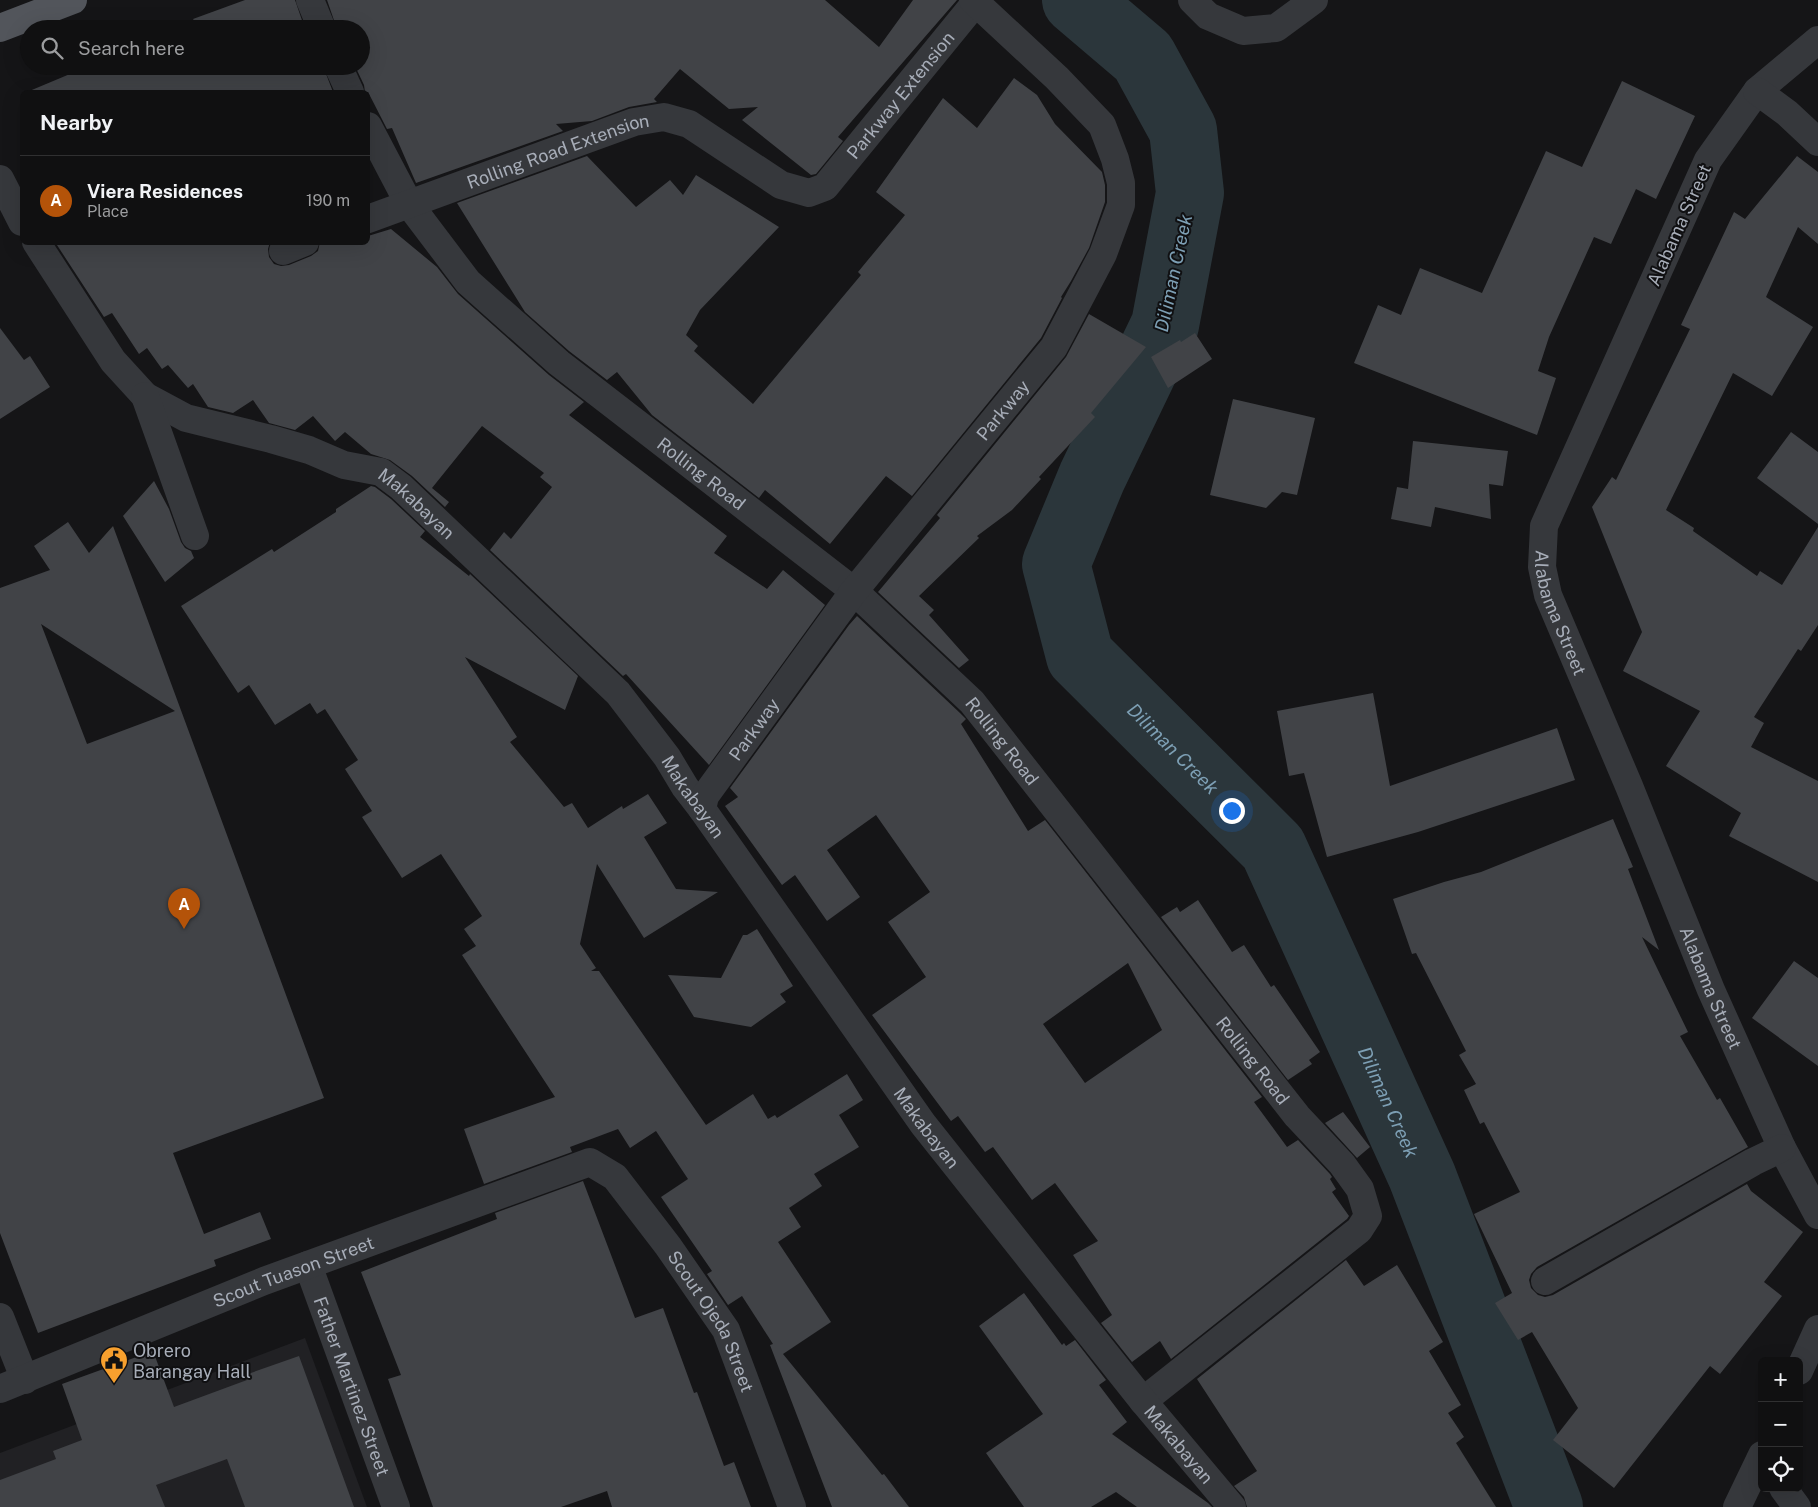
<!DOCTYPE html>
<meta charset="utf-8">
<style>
body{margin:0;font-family:"Public Sans",sans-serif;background:#19191a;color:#f1f3f6}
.controls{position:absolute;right:15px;bottom:15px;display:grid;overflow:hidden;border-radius:8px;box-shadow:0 5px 20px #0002}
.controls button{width:45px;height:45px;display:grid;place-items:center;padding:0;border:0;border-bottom:1px solid #303031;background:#101011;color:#f1f3f6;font:25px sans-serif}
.you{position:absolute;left:1231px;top:810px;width:18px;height:18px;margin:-12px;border:4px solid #fff;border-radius:50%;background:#1a73e8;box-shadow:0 0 0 8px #1a73e833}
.badge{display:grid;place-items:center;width:32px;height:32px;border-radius:50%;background:#b45309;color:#fff;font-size:16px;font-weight:700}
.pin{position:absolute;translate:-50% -41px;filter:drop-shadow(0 1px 2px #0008)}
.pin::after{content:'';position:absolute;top:26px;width:18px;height:15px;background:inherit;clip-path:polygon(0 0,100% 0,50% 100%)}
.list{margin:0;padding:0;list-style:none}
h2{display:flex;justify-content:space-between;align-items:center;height:65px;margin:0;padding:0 20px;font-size:21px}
h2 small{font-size:16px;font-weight:400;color:#9c9d9f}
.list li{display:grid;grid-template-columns:32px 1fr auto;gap:15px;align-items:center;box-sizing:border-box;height:90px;padding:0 20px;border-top:1px solid #303031}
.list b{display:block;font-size:19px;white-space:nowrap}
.list p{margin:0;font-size:16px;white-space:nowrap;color:#9c9d9f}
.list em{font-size:16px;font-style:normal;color:#9c9d9f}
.icon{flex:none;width:28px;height:28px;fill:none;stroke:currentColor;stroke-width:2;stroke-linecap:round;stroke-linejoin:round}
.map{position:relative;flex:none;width:1818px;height:1507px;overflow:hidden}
.search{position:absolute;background:#101011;box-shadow:0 5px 20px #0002;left:20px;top:20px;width:350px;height:55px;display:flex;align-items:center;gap:12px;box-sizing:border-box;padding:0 18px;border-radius:28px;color:#9c9d9f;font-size:19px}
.panel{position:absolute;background:#101011;box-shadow:0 5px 20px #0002;left:20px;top:90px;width:350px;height:155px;border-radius:8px}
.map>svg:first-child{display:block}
.built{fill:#212124}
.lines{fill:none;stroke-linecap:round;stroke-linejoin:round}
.river{stroke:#2b363b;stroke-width:68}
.building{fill:#414347;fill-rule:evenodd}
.minor{stroke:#36383c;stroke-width:28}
.major{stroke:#52555b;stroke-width:28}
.labels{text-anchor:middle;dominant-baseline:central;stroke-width:4;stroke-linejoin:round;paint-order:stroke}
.street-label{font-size:18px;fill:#a7adb8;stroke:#101012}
.poi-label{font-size:18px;fill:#a7adb8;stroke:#101012;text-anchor:start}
.water-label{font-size:19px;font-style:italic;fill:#7d9fb4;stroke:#101012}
</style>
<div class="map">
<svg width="1818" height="1507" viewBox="0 0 1818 1507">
<rect width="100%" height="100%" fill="#151517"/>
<path class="built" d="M305,1338L367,1507H0V1453Z"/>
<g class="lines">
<path class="river" id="s1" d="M1076,0L1143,57L1183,130L1190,193L1165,325L1092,477L1056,564L1080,656L1273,848L1422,1176L1549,1507"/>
</g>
<path class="building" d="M245,0H295L305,29H179L195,22L193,19Z
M327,0H825L879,47L913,0H957L838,137L843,141L816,174L811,175L742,120L758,107L729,109L680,69L654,99L657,102L629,107L592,121L556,124L563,131L416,183L392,128L387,129L368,92H365L364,85L355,66H361V29H337Z
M89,66H323L333,92H27Z
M1014,78L1037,95L1055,124L1102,172L1105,185V202L1089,248L1071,281L1061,297L1062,298L1041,338L912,496L886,476L830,544L765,490L759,498L652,415L617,372L607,380L569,351L525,312L457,203L587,156L636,207L670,180L683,195L696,175L779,227L700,310L686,335L698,346L694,351L753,404L861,275L858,272L905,215L876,192L943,98L977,128Z
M1622,81L1695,116L1656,199L1636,189L1611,244L1594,237L1549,337L1538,371L1556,378L1537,435L1354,363L1378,305L1401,315L1420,268L1482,293L1546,151L1582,167Z
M1797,156L1818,172V244L1798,227L1766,297L1813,327L1772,396L1733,373L1666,510L1694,528L1693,531L1757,576L1760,571L1782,585L1818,527V625L1801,651L1798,649L1754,717L1764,723L1751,747L1818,781V882L1729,836L1741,813L1666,766L1700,711L1623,671L1642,632L1592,507L1612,477L1616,480L1690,329L1681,325L1734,212L1745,219Z
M391,229L437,267L458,294L549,375L584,402L569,415L727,536L714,553L767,589L783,570L825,605L709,765L626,674L623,676L490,550L504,532L511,539L552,487L540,477L544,473L482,426L432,488L449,502L445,507L412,476L390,460L371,454L345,432L335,441L313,416L295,430L269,423L253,400L233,413L208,407L193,384L188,388L168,365L162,369L147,348L139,354L112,313L104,317L55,242H270L268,249L269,257L274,264L281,266L289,265L311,256L318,251L320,242H368V236Z
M1089,314L1146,347L1091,413L1095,417L1039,477L1041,479L1012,510L977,536L979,538L919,596L934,610L929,615L969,660L959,668L878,592L940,518L937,515L1066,357Z
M0,328L24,360L30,356L50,387L0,419Z
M1195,333L1212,359L1168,388L1151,357L1180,340L1181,342Z
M1233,399L1315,418L1297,495L1282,492L1266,508L1210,495Z
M1791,432L1818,452V524L1757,478Z
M1413,441L1508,451L1503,486L1489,484L1491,519L1435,507L1431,527L1391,519L1397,487L1408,489Z
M154,481L169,509L181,542L185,548L191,551L194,558L165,582L123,516Z
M371,486L375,487L391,499L425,531L420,537L469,576L470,574L578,676L565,710L465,657L517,737L510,742L564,807L572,803L588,828L622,806L623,809L648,794L667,823L644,837L676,889L718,892L644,938L597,864L580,944L596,968L591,971H599L706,1125L753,1094L768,1119L775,1115L777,1118L847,1074L863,1100L839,1115L859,1147L814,1174L822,1186L789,1208L801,1227L778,1242L831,1322L783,1354L882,1475L884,1474L909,1507H832L770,1345L773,1344L742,1296L728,1305L707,1274L712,1271L661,1197L688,1179L656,1131L630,1148L618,1129L570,1147L572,1152L484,1184L464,1129L555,1097L462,955L476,946L464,929L482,916L441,854L402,878L362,817L372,811L345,769L358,760L325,709L317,714L310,703L275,725L249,685L238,693L181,606L272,549L274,552L336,512V509Z
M68,522L89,553L113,526L324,1098L173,1153L204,1234L260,1212L271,1239L214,1260L216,1266L38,1333L0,1233V588L50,570L34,546ZM41,624L175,711L87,744Z
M857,616L960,713L966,719L961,724L1028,831L1045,820L1262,1097L1254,1102L1287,1147L1298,1140L1330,1174L1332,1177L1330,1179L1336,1189L1332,1192L1349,1216L1347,1219L1171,1359L1160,1341L1132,1362L1101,1323L1112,1315L1073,1255L1098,1241L1055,1183L1032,1200L993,1147L985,1152L958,1116L951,1121L872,1015L926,977L888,922L930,892L876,815L827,850L860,897L827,921L795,875L782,885L725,806L738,797L730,788L849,625ZM1128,963L1162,1030L1085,1083L1043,1024Z
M1373,693L1390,786L1557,728L1575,780L1418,832L1327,857L1304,773L1289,776L1277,711Z
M1613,819L1633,867L1628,869L1659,950L1642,937L1688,1032L1680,1036L1717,1100L1720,1098L1748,1147L1537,1267L1531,1274L1529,1280L1531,1288L1538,1295L1545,1297L1553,1295L1747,1184L1751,1191L1803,1232L1764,1282L1782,1296L1720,1374L1710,1366L1614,1488L1553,1440L1578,1408L1532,1332L1518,1340L1495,1303L1512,1293L1474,1214L1520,1192L1484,1122L1480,1124L1464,1090L1476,1084L1459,1055L1466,1051L1416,953L1412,954L1393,899L1444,882L1481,872Z
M1198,900L1232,952L1244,945L1271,987L1274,985L1320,1052L1309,1060L1312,1064L1288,1080L1161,917L1177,907L1180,912Z
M757,929L793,986L780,994L786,1002L751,1027L694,1017L668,975L721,978L743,935H747Z
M1794,961L1818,978V1066L1752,1018Z
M1343,1112L1370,1147L1357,1158L1325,1123Z
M583,1181L635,1318L663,1308L694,1393L697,1392L724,1466L734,1462L751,1507H612L607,1491L561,1507H433L388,1379L401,1375L361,1272L497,1219L495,1213Z
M1346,1260L1364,1286L1397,1265L1414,1293L1443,1342L1429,1351L1461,1405L1448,1413L1464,1437L1456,1443L1496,1507H1247L1244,1497L1234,1486L1257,1471L1197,1379Z
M1024,1293L1062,1345L1064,1343L1066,1346L1075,1340L1106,1380L1099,1385L1127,1422L1112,1434L1208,1503L1212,1507H1137L1116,1492L1091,1507H1024L986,1453L1043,1414L979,1326Z
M153,1351L174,1407L247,1380L245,1375L299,1356L354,1507H245L227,1459L156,1485L165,1507H0V1480L56,1459L53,1451L82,1440L62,1384Z"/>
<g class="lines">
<g class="minor">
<path d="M310,0L322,29"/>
<path d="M1192,0L1208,16L1243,31L1276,28L1314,0"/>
<path id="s2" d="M1818,40L1757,91L1708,160L1544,526L1542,567L1548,595L1629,786L1711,990L1782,1148L1818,1215"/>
<path d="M338,66L350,92"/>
<path d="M1757,91L1787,113L1818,142"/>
<path id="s3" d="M368,126L409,204L468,282L559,363L854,591L972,702L1297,1116L1342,1164L1360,1189L1368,1216L1359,1230L1143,1401"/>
<path d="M0,179L22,222"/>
<path id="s4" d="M368,219L634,122L664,117L689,124L781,185L809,193L825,187L976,2"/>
<path id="s5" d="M36,242L113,361L145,396L186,418L271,439L309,450L344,465L381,472L401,487L618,693L667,757L685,787L702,809L923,1124L1143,1401L1232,1507"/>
<path d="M283,251L305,242"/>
<path d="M145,396L195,536"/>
<path id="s6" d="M702,809L705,796L854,591L1054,347L1103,254L1121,205V183L1115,159L1102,125L1057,78L973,0"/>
<path id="s7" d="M308,1265L396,1507"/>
<path d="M1545,1281L1753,1162L1782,1148"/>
<path d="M0,1317L25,1380"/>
<path d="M1799,1371L1818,1329"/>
<path id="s8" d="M0,1389L264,1281L590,1162L615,1177L668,1246L726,1330L792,1507"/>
<path d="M1783,1488L1797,1507"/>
<path d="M1737,1507L1762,1455"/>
</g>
<path class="major" d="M0,28L73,0"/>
</g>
<defs>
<g id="civic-pin" transform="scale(1.4375)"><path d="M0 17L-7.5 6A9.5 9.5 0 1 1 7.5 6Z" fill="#f7a02e" stroke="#101012"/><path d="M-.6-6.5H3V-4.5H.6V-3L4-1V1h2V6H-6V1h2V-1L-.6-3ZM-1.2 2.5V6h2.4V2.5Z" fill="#111"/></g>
</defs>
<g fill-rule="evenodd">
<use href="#civic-pin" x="114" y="1360"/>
</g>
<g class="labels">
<g class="street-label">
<text stroke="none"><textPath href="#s4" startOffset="615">Parkway Extension</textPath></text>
<text stroke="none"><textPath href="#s4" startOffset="202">Rolling Road Extension</textPath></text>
<text transform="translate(1679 225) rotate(-66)">Alabama Street</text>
<text stroke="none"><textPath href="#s6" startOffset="501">Parkway</textPath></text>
<text stroke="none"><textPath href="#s3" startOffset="488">Rolling Road</textPath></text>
<text stroke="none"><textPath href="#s5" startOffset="486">Makabayan</textPath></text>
<text stroke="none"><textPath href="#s2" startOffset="655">Alabama Street</textPath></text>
<text stroke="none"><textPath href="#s6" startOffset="96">Parkway</textPath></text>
<text stroke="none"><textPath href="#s3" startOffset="892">Rolling Road</textPath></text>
<text stroke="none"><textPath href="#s5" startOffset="891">Makabayan</textPath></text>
<text stroke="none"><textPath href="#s2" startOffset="1060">Alabama Street</textPath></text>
<text stroke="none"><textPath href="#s3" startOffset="1298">Rolling Road</textPath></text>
<text stroke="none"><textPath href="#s5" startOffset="1296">Makabayan</textPath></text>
<text stroke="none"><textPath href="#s8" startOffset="316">Scout Tuason Street</textPath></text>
<text stroke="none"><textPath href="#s8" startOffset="836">Scout Ojeda Street</textPath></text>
<text stroke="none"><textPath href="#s7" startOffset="129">Father Martinez Street</textPath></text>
<text stroke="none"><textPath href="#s5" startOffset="1701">Makabayan</textPath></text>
</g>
<g class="poi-label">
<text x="133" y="1350">Obrero<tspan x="133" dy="21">Barangay Hall</tspan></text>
</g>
<g class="water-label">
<text transform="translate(1173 273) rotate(-78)">Diliman Creek</text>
<text stroke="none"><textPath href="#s1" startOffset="858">Diliman Creek</textPath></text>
<text stroke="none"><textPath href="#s1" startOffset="1278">Diliman Creek</textPath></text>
</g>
</g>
</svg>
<div class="controls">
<button>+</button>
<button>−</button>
<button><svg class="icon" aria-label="locate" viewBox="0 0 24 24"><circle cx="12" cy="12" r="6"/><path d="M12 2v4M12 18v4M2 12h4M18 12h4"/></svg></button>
</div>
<div class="you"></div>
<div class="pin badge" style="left:184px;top:929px">A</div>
<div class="search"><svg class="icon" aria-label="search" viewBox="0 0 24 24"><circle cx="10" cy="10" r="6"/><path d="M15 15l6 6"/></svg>Search here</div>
<section class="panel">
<h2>Nearby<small></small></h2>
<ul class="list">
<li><span class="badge">A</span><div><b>Viera Residences</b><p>Place</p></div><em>190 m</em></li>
</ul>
</section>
</div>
